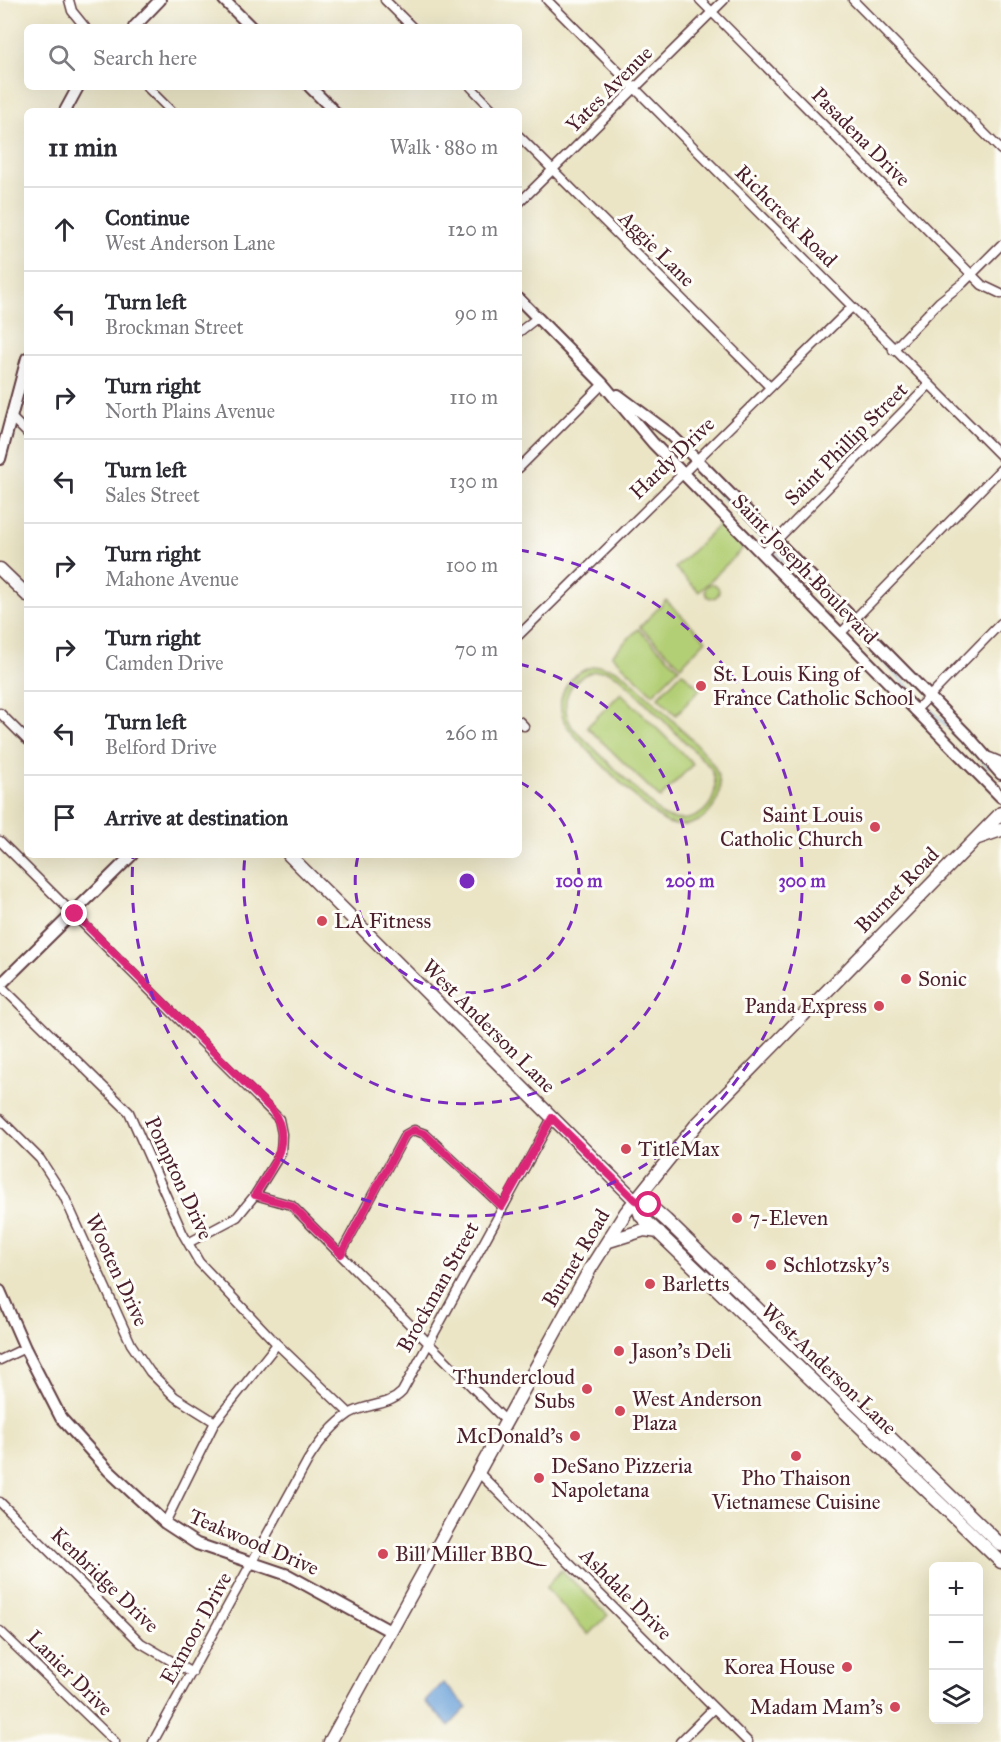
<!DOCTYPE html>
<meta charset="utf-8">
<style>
body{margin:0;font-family:"IM FELL Great Primer",serif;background:#f2f2f3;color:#2b2b33}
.controls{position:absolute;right:18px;bottom:18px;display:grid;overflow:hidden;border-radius:9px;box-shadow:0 6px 24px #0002}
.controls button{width:54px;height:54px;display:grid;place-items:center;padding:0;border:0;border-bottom:2px solid #e1e1e2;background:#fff;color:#2b2b33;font:30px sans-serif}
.stop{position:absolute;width:18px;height:18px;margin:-14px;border:4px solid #db2777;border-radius:50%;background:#fff}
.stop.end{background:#db2777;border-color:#fff;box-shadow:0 2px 6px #0008}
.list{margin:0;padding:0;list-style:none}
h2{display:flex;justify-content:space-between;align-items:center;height:78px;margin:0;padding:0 24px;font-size:26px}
h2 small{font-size:20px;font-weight:400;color:#7c7c81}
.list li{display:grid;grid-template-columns:39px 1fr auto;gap:18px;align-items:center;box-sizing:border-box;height:84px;padding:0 24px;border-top:2px solid #e1e1e2}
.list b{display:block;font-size:22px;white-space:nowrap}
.list p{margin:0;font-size:20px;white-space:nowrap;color:#7c7c81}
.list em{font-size:20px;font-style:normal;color:#7c7c81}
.icon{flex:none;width:33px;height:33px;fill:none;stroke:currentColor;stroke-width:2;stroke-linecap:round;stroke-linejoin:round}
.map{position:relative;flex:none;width:1001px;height:1742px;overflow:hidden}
.search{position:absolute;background:#fff;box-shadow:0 6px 24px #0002;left:24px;top:24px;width:498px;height:66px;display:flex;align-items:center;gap:15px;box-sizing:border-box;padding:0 21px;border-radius:9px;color:#7c7c81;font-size:22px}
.panel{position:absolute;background:#fff;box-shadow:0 6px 24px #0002;left:24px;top:108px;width:498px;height:750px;border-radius:9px}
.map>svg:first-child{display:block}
.green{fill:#b3cf76;stroke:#7e7750;stroke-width:1.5;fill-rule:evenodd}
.water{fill:#6ca2d9;stroke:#5b6082;stroke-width:1.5}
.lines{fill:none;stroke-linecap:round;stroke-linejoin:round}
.stream{stroke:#6ca2d9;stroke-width:2}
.minor-casing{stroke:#623d42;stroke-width:11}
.tertiary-casing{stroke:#623d42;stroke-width:14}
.secondary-casing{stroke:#623d42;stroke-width:15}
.minor{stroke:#fff;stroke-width:8}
.tertiary{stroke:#fff;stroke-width:10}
.secondary{stroke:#fff;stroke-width:12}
.route{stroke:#db2777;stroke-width:8}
.ring{fill:none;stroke:#7b2cbf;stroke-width:3;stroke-dasharray:10 8}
.poi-dot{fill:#d1495b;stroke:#fdfcf7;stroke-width:2}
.labels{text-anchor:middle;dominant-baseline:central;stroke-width:6;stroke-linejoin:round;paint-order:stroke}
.street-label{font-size:21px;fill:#4a1f2b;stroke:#fdfcf7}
.poi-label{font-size:21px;fill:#4a1f2b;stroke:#fdfcf7;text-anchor:start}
.centre{fill:#7b2cbf;stroke:#fdfcf7;stroke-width:3}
.ring-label{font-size:18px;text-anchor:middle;font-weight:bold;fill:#7b2cbf;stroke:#fdfcf7;stroke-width:6;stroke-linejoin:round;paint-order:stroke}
</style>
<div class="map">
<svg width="1001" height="1742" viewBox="0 0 1001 1742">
<rect width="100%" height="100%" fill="#fdfcf7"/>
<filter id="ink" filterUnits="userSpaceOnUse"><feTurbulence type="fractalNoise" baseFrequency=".0167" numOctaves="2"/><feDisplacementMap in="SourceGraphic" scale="12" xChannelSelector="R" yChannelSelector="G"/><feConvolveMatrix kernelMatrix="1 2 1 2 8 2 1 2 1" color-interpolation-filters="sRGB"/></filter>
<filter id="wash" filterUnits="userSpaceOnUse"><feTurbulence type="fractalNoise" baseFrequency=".008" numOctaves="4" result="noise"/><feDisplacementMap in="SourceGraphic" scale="24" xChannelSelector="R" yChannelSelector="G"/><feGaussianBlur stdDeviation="1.35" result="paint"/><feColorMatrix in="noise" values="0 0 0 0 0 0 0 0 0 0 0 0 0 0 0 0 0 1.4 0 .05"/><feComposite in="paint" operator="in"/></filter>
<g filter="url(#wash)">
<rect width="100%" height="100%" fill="#ebe5c6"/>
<path class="green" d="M720,524L743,548L699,592L675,568Z
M705 591a7 7 0 1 1 14 0a7 7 0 1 1-14 0Z
M666,600L706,640L681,666L640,627Z
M638,629L679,668L653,694L612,655Z
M599,666L614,669L625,675C643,692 709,752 716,770C722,784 721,797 712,809C702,823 684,829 668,823C654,818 570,735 564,721C553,694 572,669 599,666ZM594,671H607L621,678L710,767C728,800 695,832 662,815L572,727C558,703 568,679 594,671Z
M682,672L700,689L676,715L658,697Z
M621,693L693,764L660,798L587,727Z
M561,1570L608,1615L589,1635L546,1588Z"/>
<path class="water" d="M443,1683L467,1707L449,1726L425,1702Z"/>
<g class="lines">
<path class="stream" d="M706,479L766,543
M776,553L843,620
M854,631L917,696
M929,708L989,767"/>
</g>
</g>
<g filter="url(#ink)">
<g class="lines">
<g class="minor-casing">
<path id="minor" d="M69,0L72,11L85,27
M385,0L412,27
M547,0L1001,456
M700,0L972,275L982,285L1001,294
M853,0L1001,150
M147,87L171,111
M471,87L494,111
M519,136L770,387
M519,203L724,0
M519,332L537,318
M893,350L939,302L963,283L1001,245
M12,418L27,433
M519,468L603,384
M763,554L929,385
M841,633L1001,469
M519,635L852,307
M915,711L1001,623
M0,713L27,740
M519,721L524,726
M0,841L279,1119L282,1134L281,1153L255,1195L237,1217L188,1243
M0,985L129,1112L183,1234L199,1262L277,1344L349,1413
M0,1119L40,1159L64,1196L131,1344L150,1372L175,1397L215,1422
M255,1195L291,1205L506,1421
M341,1253L405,1135L414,1130L425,1134L502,1206
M0,1360L25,1348
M479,1473L748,1742
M0,1502L141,1643L192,1673
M165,1523L215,1422L277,1344
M0,1631L115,1742
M153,1742L308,1460C318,1444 333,1425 349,1414C366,1403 388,1407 402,1392L552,1118
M680,1742L714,1708"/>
</g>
<g class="tertiary-casing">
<path id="tertiary" d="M224,0L251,27
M134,27L160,0
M310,87L334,111
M65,111L78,87
M519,299L603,384L653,443L1001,797
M618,395L669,433L696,459L967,735L1001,774
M0,459L27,358
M0,985L132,855
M0,1291L25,1348L61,1418L108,1470L165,1523L197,1544L288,1575L390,1631"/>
</g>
<g class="secondary-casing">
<path id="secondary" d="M0,569L27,595
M989,759L1001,764
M978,838L1001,830
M289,855L635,1200L641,1216L1001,1562
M635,1200L649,1205L666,1220L1001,1545
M609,1241L644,1230L659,1232
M330,1742L590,1269L626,1212L696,1125L1001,813"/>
</g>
<use href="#minor" class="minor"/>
<use href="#tertiary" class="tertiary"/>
<use href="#secondary" class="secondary"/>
</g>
</g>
<g class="lines" filter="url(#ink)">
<path class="route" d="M75,914L272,1110C295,1141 271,1168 255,1195L291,1205L341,1254L405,1135L414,1130L425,1134L502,1206L552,1118L635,1200L649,1205"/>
</g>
<g class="ring">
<path d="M520 782A112 112 0 1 1 358 856"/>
<path d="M519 664A223 223 0 1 1 245 856"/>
<path d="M519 550A335 335 0 1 1 133 858"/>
</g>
<g class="poi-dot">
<circle cx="701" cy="686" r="6"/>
<circle cx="875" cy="827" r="6"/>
<circle cx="322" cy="921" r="6"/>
<circle cx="906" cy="979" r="6"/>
<circle cx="879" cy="1006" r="6"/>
<circle cx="626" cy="1149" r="6"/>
<circle cx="737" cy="1218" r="6"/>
<circle cx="771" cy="1265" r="6"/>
<circle cx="650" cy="1284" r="6"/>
<circle cx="619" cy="1351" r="6"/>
<circle cx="587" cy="1389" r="6"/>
<circle cx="620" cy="1411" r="6"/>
<circle cx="575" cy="1436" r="6"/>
<circle cx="796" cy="1456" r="6"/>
<circle cx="539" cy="1478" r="6"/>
<circle cx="383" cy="1554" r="6"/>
<circle cx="847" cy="1667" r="6"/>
<circle cx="895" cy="1707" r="6"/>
</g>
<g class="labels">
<g class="street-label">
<text transform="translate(609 89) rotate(-45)">Yates Avenue</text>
<text transform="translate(861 137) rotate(45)">Pasadena Drive</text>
<text transform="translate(786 216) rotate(45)">Richcreek Road</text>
<text transform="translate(657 249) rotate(45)">Aggie Lane</text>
<text transform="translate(846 444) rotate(-45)">Saint Phillip Street</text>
<text transform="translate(672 458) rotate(-44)">Hardy Drive</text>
<text transform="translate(805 569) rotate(46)">Saint Joseph Boulevard</text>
<text transform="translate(897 890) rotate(-46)">Burnet Road</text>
<text transform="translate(489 1026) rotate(45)">West Anderson Lane</text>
<text transform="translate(179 1178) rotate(65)">Pompton Drive</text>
<text transform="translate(576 1258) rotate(-59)">Burnet Road</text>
<text transform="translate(117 1270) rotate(65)">Wooten Drive</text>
<text transform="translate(438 1287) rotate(-61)">Brockman Street</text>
<text transform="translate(829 1369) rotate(44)">West Anderson Lane</text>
<text transform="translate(254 1542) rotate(23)">Teakwood Drive</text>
<text transform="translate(105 1580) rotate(44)">Kenbridge Drive</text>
<text transform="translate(626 1594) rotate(45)">Ashdale Drive</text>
<text transform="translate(196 1628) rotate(-61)">Exmoor Drive</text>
<text transform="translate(70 1673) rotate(45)">Lanier Drive</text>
</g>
<g class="poi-label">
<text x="713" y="674">St. Louis King of<tspan x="713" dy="24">France Catholic School</tspan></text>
<text x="863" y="815" text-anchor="end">Saint Louis<tspan x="863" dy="24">Catholic Church</tspan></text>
<text x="334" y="921">LA Fitness</text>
<text x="918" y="979">Sonic</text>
<text x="867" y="1006" text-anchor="end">Panda Express</text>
<text x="638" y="1149">TitleMax</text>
<text x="749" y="1218">7-Eleven</text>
<text x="783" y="1265">Schlotzsky's</text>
<text x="662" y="1284">Barletts</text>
<text x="631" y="1351">Jason's Deli</text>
<text x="575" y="1377" text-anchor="end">Thundercloud<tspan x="575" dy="24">Subs</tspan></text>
<text x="632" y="1399">West Anderson<tspan x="632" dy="24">Plaza</tspan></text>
<text x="563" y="1436" text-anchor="end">McDonald's</text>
<text x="551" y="1466">DeSano Pizzeria<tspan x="551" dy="24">Napoletana</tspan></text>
<text x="796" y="1478" text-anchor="middle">Pho Thaison<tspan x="796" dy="24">Vietnamese Cuisine</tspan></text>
<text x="395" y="1554">Bill Miller BBQ</text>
<text x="835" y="1667" text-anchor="end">Korea House</text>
<text x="883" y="1707" text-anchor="end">Madam Mam's</text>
</g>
</g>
<circle cx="467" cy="881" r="9" class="centre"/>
<g class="ring-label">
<text x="579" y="887">100 m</text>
<text x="690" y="887">200 m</text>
<text x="802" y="887">300 m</text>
</g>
</svg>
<div class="controls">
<button>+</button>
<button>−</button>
<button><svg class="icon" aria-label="layers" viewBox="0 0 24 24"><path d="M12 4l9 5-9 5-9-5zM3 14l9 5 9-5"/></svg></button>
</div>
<div class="stop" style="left:649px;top:1205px"></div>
<div class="stop end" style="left:75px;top:914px"></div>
<div class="search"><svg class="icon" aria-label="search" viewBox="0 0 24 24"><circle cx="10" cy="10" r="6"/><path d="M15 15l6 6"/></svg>Search here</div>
<section class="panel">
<h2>11 min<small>Walk · 880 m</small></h2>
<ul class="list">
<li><svg class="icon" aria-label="ahead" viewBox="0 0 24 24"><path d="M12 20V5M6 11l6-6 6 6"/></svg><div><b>Continue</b><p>West Anderson Lane</p></div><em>120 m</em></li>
<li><svg class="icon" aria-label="left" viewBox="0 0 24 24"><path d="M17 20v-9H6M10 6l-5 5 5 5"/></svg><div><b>Turn left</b><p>Brockman Street</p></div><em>90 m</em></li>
<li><svg class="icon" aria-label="right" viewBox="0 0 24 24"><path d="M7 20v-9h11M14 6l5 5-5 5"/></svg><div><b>Turn right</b><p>North Plains Avenue</p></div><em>110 m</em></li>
<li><svg class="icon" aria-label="left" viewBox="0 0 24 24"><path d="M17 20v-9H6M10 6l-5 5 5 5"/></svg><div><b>Turn left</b><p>Sales Street</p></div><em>130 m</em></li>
<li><svg class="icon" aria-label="right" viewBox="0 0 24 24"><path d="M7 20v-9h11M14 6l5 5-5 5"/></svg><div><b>Turn right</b><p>Mahone Avenue</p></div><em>100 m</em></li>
<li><svg class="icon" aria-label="right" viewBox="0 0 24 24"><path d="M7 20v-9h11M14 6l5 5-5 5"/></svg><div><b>Turn right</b><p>Camden Drive</p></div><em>70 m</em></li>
<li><svg class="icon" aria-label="left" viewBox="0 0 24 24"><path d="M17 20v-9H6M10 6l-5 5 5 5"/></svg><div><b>Turn left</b><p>Belford Drive</p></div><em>260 m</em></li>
<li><svg class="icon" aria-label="arrive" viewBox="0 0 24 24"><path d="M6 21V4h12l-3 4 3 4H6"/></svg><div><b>Arrive at destination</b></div></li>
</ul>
</section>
</div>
